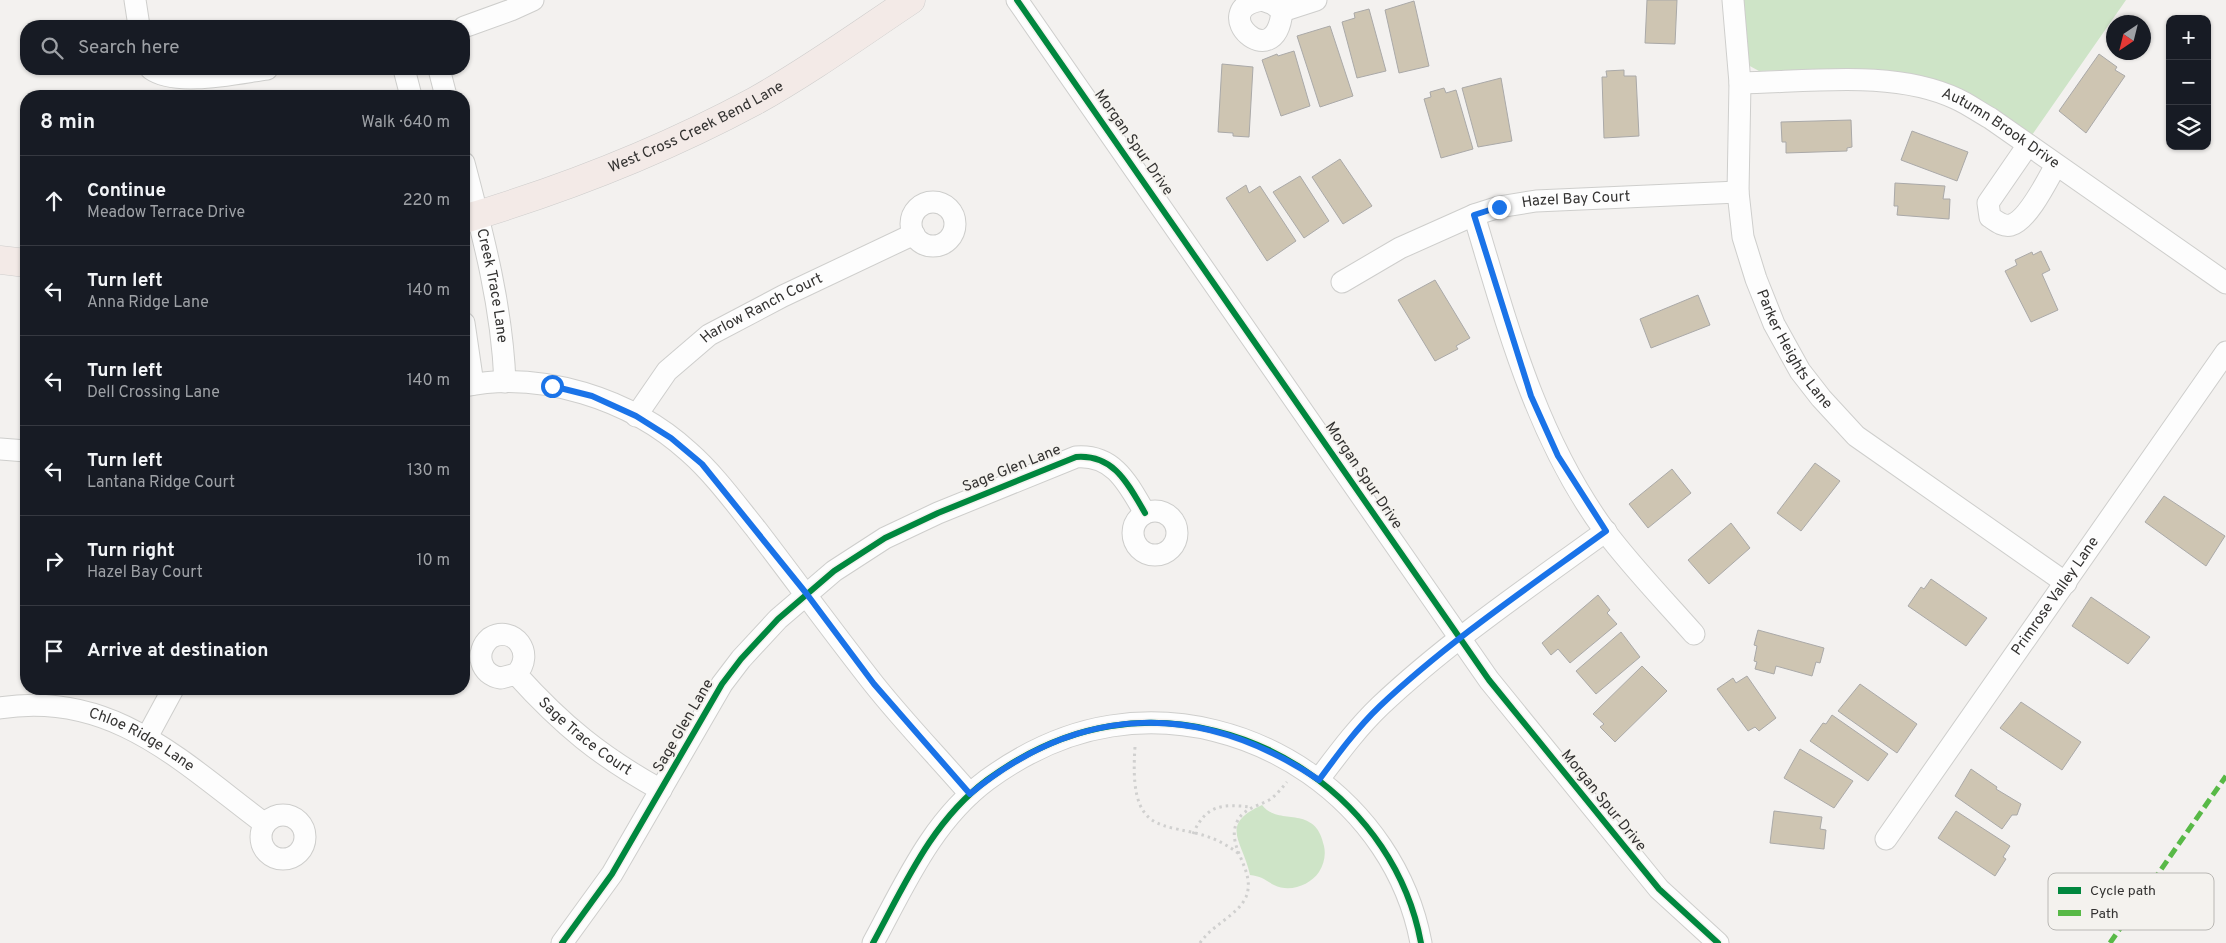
<!DOCTYPE html>
<meta charset="utf-8">
<style>
body{margin:0;font-family:Overpass,sans-serif;background:#20242c;color:#f1f3f6}
.controls{position:absolute;right:15px;top:15px;display:grid;overflow:hidden;border-radius:10px;box-shadow:0 1px 4px #0004}
.controls button{width:45px;height:45px;display:grid;place-items:center;padding:0;border:0;border-bottom:1px solid #363941;background:#171b24;color:#f1f3f6;font:25px sans-serif}
.compass{position:absolute;left:2106px;top:15px;width:45px;height:45px;border-radius:50%;background:#171b24;box-shadow:0 1px 4px #0004;rotate:215deg}
.stop{position:absolute;width:15px;height:15px;margin:-11px;border:4px solid #1a73e8;border-radius:50%;background:#fff}
.stop.end{background:#1a73e8;border-color:#fff;box-shadow:0 1px 5px #0008}
.list{margin:0;padding:0;list-style:none}
h2{display:flex;justify-content:space-between;align-items:center;height:65px;margin:0;padding:0 20px;font-size:21px}
h2 small{font-size:16px;font-weight:400;color:#9ea1a6}
.list li{display:grid;grid-template-columns:32px 1fr auto;gap:15px;align-items:center;box-sizing:border-box;height:90px;padding:0 20px;border-top:1px solid #363941}
.list b{display:block;font-size:19px;white-space:nowrap}
.list p{margin:0;font-size:16px;white-space:nowrap;color:#9ea1a6}
.list em{font-size:16px;font-style:normal;color:#9ea1a6}
.icon{flex:none;width:28px;height:28px;fill:none;stroke:currentColor;stroke-width:2;stroke-linecap:round;stroke-linejoin:round}
.map{position:relative;flex:none;width:2226px;height:943px;overflow:hidden}
.search{position:absolute;background:#171b24;box-shadow:0 1px 4px #0004;left:20px;top:20px;width:450px;height:55px;display:flex;align-items:center;gap:12px;box-sizing:border-box;padding:0 18px;border-radius:20px;color:#9ea1a6;font-size:19px}
.panel{position:absolute;background:#171b24;box-shadow:0 1px 4px #0004;left:20px;top:90px;width:450px;height:605px;border-radius:20px}
.map>svg:first-child{display:block}
.green{fill:#cee4c7}
.building{fill:#cec5b2;stroke:#aaa9a8}
.lines{fill:none;stroke-linecap:round;stroke-linejoin:round}
.minor-casing{stroke:#cececc;stroke-width:23}
.major-casing{stroke:#cecdcc;stroke-width:29}
.path{stroke:#d0d0cf;stroke-width:3;stroke-dasharray:2.5 4;stroke-linecap:butt}
.minor{stroke:#fdfdfd;stroke-width:21}
.major{stroke:#f3eae7;stroke-width:28}
.quiet{stroke:#58b947;stroke-width:5;stroke-dasharray:10 5;stroke-linecap:butt}
.cycleway-casing{stroke:#f4f2ee;stroke-width:9}
.cycleway{stroke:#00873e;stroke-width:6}
.route{stroke:#1a73e8;stroke-width:6}
.labels{text-anchor:middle;dominant-baseline:central;stroke-width:4;stroke-linejoin:round;paint-order:stroke}
.street-label{font-size:15px;fill:#333231;stroke:#f4f2ee}
.key{fill:#f4f2ee;stroke:#bab8b5;stroke-width:1}
.key-label{font-size:14px;fill:#333231}
</style>
<div class="map">
<svg width="2226" height="943" viewBox="0 0 2226 943">
<rect width="100%" height="100%" fill="#f3f1ef"/>
<path class="green" d="M1743,0H2126L2032,135L1922,77L1894,71L1863,69L1759,71L1748,65Z
M1262,805C1278,827 1316,803 1324,846C1326,855 1324,864 1319,872C1310,885 1290,893 1274,885C1265,880 1261,876 1250,875C1243,841 1218,825 1262,805Z"/>
<path class="building" d="M1647,0H1677L1675,44L1645,43Z
M1414,1L1429,66L1399,73L1385,10Z
M1369,9L1386,71L1357,78L1342,22L1355,18L1354,13Z
M1330,26L1353,96L1320,107L1297,36Z
M1294,51L1310,106L1281,116L1262,60L1277,54L1278,56Z
M2099,54L2117,67L2115,70L2125,76L2086,133L2059,111Z
M1222,64L1253,67L1249,137L1233,136V133L1218,132Z
M1624,70V76H1636L1639,136L1604,138L1602,77H1607L1606,71Z
M1501,78L1512,141L1478,147L1462,88Z
M1444,88L1446,93L1456,90L1473,149L1441,158L1424,99L1431,97L1430,92Z
M1851,120L1852,147L1847,148V151L1786,153V142H1782L1781,122Z
M1912,131L1968,152L1957,181L1901,160Z
M1340,159L1372,206L1343,224L1312,177Z
M1300,176L1329,221L1304,238L1273,192Z
M1895,183L1945,186L1943,199H1950L1949,219L1897,215L1898,206H1894Z
M1246,185L1249,193L1260,186L1296,241L1267,261L1226,198Z
M2041,251L2050,270L2042,274L2058,310L2031,322L2005,271L2017,265L2015,260L2032,252L2033,255Z
M1435,280L1470,338L1456,346L1458,349L1435,361L1398,300Z
M1698,295L1710,325L1651,348L1640,319Z
M1815,463L1840,481L1801,531L1777,513Z
M1672,469L1691,493L1648,528L1629,504Z
M2164,496L2225,536L2206,566L2145,522Z
M1731,523L1750,548L1709,584L1688,560Z
M1931,579L1987,618L1966,646L1908,606L1921,587L1924,589Z
M1598,595L1610,610L1607,613L1617,624L1570,663L1558,649L1551,655L1542,643Z
M2091,597L2150,637L2128,664L2072,626Z
M1758,630L1824,648L1820,663L1816,662L1812,676L1776,666L1774,674L1755,669L1757,662L1754,661L1757,646L1754,645Z
M1621,632L1640,657L1596,694L1576,671Z
M1642,666L1667,691L1615,742L1600,727L1604,724L1593,714Z
M1747,676L1776,718L1759,731L1755,727L1748,731L1717,689L1733,678L1736,683Z
M1860,684L1917,724L1897,753L1838,711Z
M2021,702L2081,742L2062,770L2000,728Z
M1832,715L1888,754L1868,781L1810,741L1823,723L1826,724Z
M1800,749L1853,781L1834,808L1784,778Z
M1971,769L1997,787L1996,789L2021,804L2017,815H2012L2002,829L1955,796Z
M1774,811L1822,817L1820,829L1826,830L1824,849L1770,843Z
M1956,811L2010,846L2003,857L2006,859L1995,876L1938,838Z"/>
<g class="lines">
<g class="minor-casing">
<g id="minor">
<path d="M135,0L139,26"/>
<path d="M1017,0L1489,680L1659,889L1718,943"/>
<path d="M1262,0L1273,4L1282,11C1276,79 1204,9 1262,0Z"/>
<path id="s1" d="M1733,0L1740,83L1738,192L1743,237L1756,279L1774,324L1800,371L1821,398L1856,436L2066,583"/>
<path d="M1282,11L1316,0"/>
<path d="M464,27L511,10L533,0"/>
<path d="M151,69C176,87 237,73 267,69"/>
<path d="M404,69L411,96"/>
<path d="M439,69L446,96"/>
<path id="s2" d="M1740,83C1808,82 1894,69 1957,99C1968,104 1979,112 1990,118L2226,283"/>
<path d="M2028,145L1988,203L1990,217C1996,221 2003,227 2011,225C2028,220 2047,181 2056,165"/>
<path id="s3" d="M464,163C483,235 502,306 505,382"/>
<circle cx="933" cy="224" r="22"/>
<path d="M1474,215C1507,325 1536,437 1605,531C1632,567 1664,600 1694,634"/>
<path id="s4" d="M1342,282L1400,248L1474,215L1499,207L1536,201L1738,192"/>
<path d="M464,323L473,384"/>
<path d="M464,386C541,370 631,399 689,452C714,474 735,503 756,529C795,580 833,632 873,683C903,721 938,757 970,794"/>
<path id="s5" d="M636,416L667,371L709,335L783,296L914,234"/>
<path d="M0,449L26,451"/>
<circle cx="1155" cy="533" r="22"/>
<path id="s6" d="M516,674C536,654 514,624 490,638C474,652 480,675 501,678L516,674C562,725 601,757 661,790"/>
<path id="s7" d="M0,708C112,690 182,762 265,824"/>
<path d="M147,737L173,689"/>
<path d="M1319,779C1338,754 1357,728 1380,706C1449,641 1529,587 1606,531"/>
<circle cx="283" cy="837" r="22"/>
<path id="s8" d="M1886,839L2226,352"/>
<path d="M562,943L612,874L722,684L741,659L778,619L834,571L885,538L938,513L1076,457C1114,454 1128,484 1145,513"/>
<path d="M873,943C905,884 932,821 987,780C1024,753 1066,733 1111,726C1252,704 1395,802 1421,943"/>
</g>
</g>
<g class="major-casing">
<g id="major">
<path id="s9" d="M464,219C565,189 662,151 755,101C809,71 860,34 911,0"/>
<path d="M0,260L26,263"/>
</g>
</g>
<path class="path" d="M1135,747C1127,859 1182,808 1239,854
M1193,834C1206,804 1223,804 1251,807
M1200,943C1212,925 1238,915 1246,897C1257,870 1225,847 1237,822C1243,808 1259,806 1271,799C1277,794 1282,788 1287,782"/>
<use href="#minor" class="minor"/>
<use href="#major" class="major"/>
<path class="quiet" d="M2110,943L2226,776"/>
<g class="cycleway-casing">
<path id="cycleway" d="M1017,0L1489,680L1659,889L1718,943
M562,943L612,874L722,684L741,659L778,619L834,571L885,538L938,513L1076,457C1114,454 1128,484 1145,513
M873,943C905,884 932,821 987,780C1024,753 1066,733 1111,726C1252,704 1395,802 1421,943"/>
</g>
<use href="#cycleway" class="cycleway"/>
</g>
<g class="lines">
<path class="route" d="M552,386L592,396L636,416L671,438L702,464L806,593L874,684L970,794C1081,702 1201,701 1319,780C1338,754 1357,728 1380,706C1449,641 1529,587 1606,531L1558,456L1531,396L1474,215L1499,207"/>
</g>
<g class="labels">
<g class="street-label">
<text stroke="none"><textPath href="#s9" startOffset="250">West Cross Creek Bend Lane</textPath></text>
<text stroke="none"><textPath href="#s2" startOffset="272">Autumn Brook Drive</textPath></text>
<text transform="translate(1133 143) rotate(55)">Morgan Spur Drive</text>
<text stroke="none"><textPath href="#s4" startOffset="252">Hazel Bay Court</textPath></text>
<text stroke="none"><textPath href="#s3" startOffset="126">Creek Trace Lane</textPath></text>
<text stroke="none"><textPath href="#s5" startOffset="169">Harlow Ranch Court</textPath></text>
<text stroke="none"><textPath href="#s1" startOffset="362">Parker Heights Lane</textPath></text>
<text transform="translate(1012 469) rotate(-22)">Sage Glen Lane</text>
<text transform="translate(1363 476) rotate(56)">Morgan Spur Drive</text>
<text stroke="none"><textPath href="#s8" startOffset="296">Primrose Valley Lane</textPath></text>
<text transform="translate(684 726) rotate(-60)">Sage Glen Lane</text>
<text stroke="none"><textPath href="#s6" startOffset="229">Sage Trace Court</textPath></text>
<text stroke="none"><textPath href="#s7" startOffset="149">Chloe Ridge Lane</textPath></text>
<text transform="translate(1603 801) rotate(51)">Morgan Spur Drive</text>
</g>
</g>
<rect x="2048" y="873" width="166" height="57" rx="8" class="key"/>
<rect x="2058" y="887" width="23" height="7" fill="#00873e"/>
<rect x="2058" y="910" width="23" height="6" fill="#58b947"/>
<g class="key-label">
<text x="2090" y="895">Cycle path</text>
<text x="2090" y="918">Path</text>
</g>
</svg>
<div class="controls">
<button>+</button>
<button>−</button>
<button><svg class="icon" aria-label="layers" viewBox="0 0 24 24"><path d="M12 4l9 5-9 5-9-5zM3 14l9 5 9-5"/></svg></button>
</div>
<svg class="compass" viewBox="-18 -18 36 36"><path d="M0-13l5 13h-10z" fill="#e53935"/><path d="M0 13l5-13h-10z" fill="#9ea1a6"/></svg>
<div class="stop" style="left:552px;top:386px"></div>
<div class="stop end" style="left:1499px;top:207px"></div>
<div class="search"><svg class="icon" aria-label="search" viewBox="0 0 24 24"><circle cx="10" cy="10" r="6"/><path d="M15 15l6 6"/></svg>Search here</div>
<section class="panel">
<h2>8 min<small>Walk · 640 m</small></h2>
<ul class="list">
<li><svg class="icon" aria-label="ahead" viewBox="0 0 24 24"><path d="M12 20V5M6 11l6-6 6 6"/></svg><div><b>Continue</b><p>Meadow Terrace Drive</p></div><em>220 m</em></li>
<li><svg class="icon" aria-label="left" viewBox="0 0 24 24"><path d="M17 20v-9H6M10 6l-5 5 5 5"/></svg><div><b>Turn left</b><p>Anna Ridge Lane</p></div><em>140 m</em></li>
<li><svg class="icon" aria-label="left" viewBox="0 0 24 24"><path d="M17 20v-9H6M10 6l-5 5 5 5"/></svg><div><b>Turn left</b><p>Dell Crossing Lane</p></div><em>140 m</em></li>
<li><svg class="icon" aria-label="left" viewBox="0 0 24 24"><path d="M17 20v-9H6M10 6l-5 5 5 5"/></svg><div><b>Turn left</b><p>Lantana Ridge Court</p></div><em>130 m</em></li>
<li><svg class="icon" aria-label="right" viewBox="0 0 24 24"><path d="M7 20v-9h11M14 6l5 5-5 5"/></svg><div><b>Turn right</b><p>Hazel Bay Court</p></div><em>10 m</em></li>
<li><svg class="icon" aria-label="arrive" viewBox="0 0 24 24"><path d="M6 21V4h12l-3 4 3 4H6"/></svg><div><b>Arrive at destination</b></div></li>
</ul>
</section>
</div>
